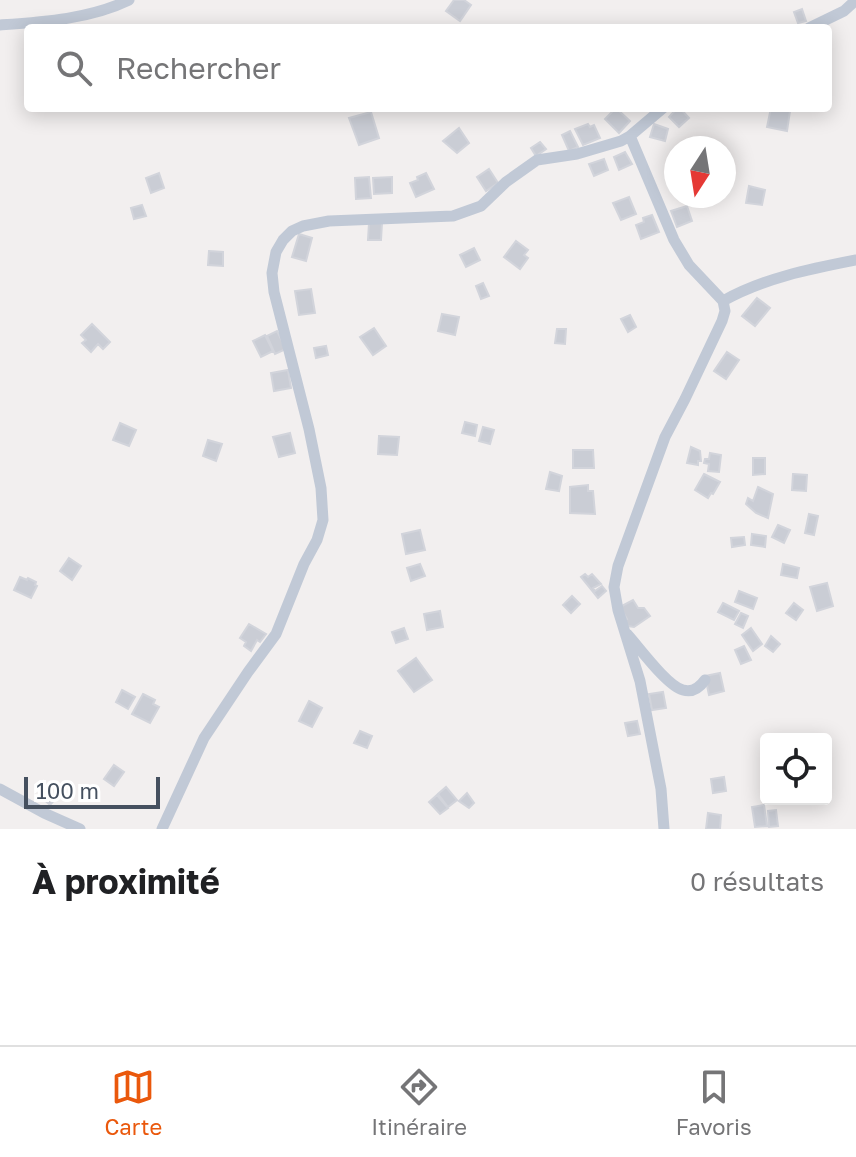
<!DOCTYPE html>
<html lang="fr">
<meta charset="utf-8">
<style>
body{margin:0;font-family:"Golos Text",sans-serif;background:#f6f6f6;color:#202124}
.controls{position:absolute;right:24px;bottom:24px;display:grid;overflow:hidden;border-radius:8px;box-shadow:0 4px 20px #0003}
.controls button{width:72px;height:72px;display:grid;place-items:center;padding:0;border:0;border-bottom:2px solid #e0e0e0;background:#fff;color:#202124;font:40px sans-serif}
.compass{position:absolute;left:664px;top:136px;width:72px;height:72px;border-radius:50%;background:#fff;box-shadow:0 4px 20px #0003;rotate:192deg}
.scale{position:absolute;left:24px;bottom:20px;width:136px;box-sizing:border-box;padding-left:8px;border:4px solid #45505f;border-top:0;font-size:22px;line-height:28px;white-space:nowrap;color:#45505f;-webkit-text-stroke:6px #fff;paint-order:stroke}
.list{margin:0;padding:0;list-style:none}
h2{display:flex;justify-content:space-between;align-items:center;height:104px;margin:0;padding:0 32px;font-size:34px}
h2 small{font-size:26px;font-weight:400;color:#757577}
.icon{flex:none;width:44px;height:44px;fill:none;stroke:currentColor;stroke-width:2;stroke-linecap:round;stroke-linejoin:round}
.map{position:relative;flex:none;width:856px;height:829px;overflow:hidden}
.search{position:absolute;background:#fff;box-shadow:0 4px 20px #0003;left:24px;right:24px;top:24px;height:88px;display:flex;align-items:center;gap:20px;box-sizing:border-box;padding:0 28px;border-radius:8px;color:#757577;font-size:30px}
.sheet{height:216px;background:#fff}
nav{display:flex;justify-content:space-around;align-items:center;box-sizing:border-box;height:112px;border-top:2px solid #e0e0e0;background:#fff;font-size:22px;color:#757577}
nav a{display:grid;justify-items:center;gap:4px}
nav .on{color:#ea580c}
.map>svg:first-child{display:block}
.building{fill:#cacdd5;stroke:#d2d4db;stroke-width:2}
.lines{fill:none;stroke-linecap:round;stroke-linejoin:round}
.street{stroke:#c1c9d6;stroke-width:11}
</style>
<div class="map">
<svg width="856" height="829" viewBox="0 0 856 829">
<rect width="100%" height="100%" fill="#f2efef"/>
<path class="building" d="M454,0H464L471,5L460,21L446,11Z
M802,9L806,21L798,23L794,12Z
M616,108L630,121L619,133L605,119Z
M677,108H680L689,118L679,127L669,117Z
M771,108L790,111L787,131L767,127Z
M371,112L379,138L359,145L349,118Z
M588,124L590,127L594,125L600,138L583,145L575,129Z
M654,124L668,129L665,141L650,137Z
M459,128L469,143L457,153L443,141Z
M570,131L578,147L569,151L562,135Z
M540,142L546,149L536,156L531,148Z
M625,152L632,164L619,170L614,157Z
M604,159L608,170L594,176L589,164Z
M489,169L498,183L486,191L477,177Z
M159,173L164,188L151,193L146,178Z
M426,173L434,189L416,197L410,183L418,180L417,177Z
M369,177L371,198L356,199L355,178Z
M392,177V193L374,194L373,178Z
M749,186L765,190L762,205L746,203Z
M629,197L636,214L621,220L613,203Z
M142,205L146,216L134,219L131,208Z
M687,206L692,221L677,227L671,211Z
M652,215L659,232L641,239L636,225L644,222L643,218Z
M369,223H382L381,240H368Z
M299,234L312,238L306,261L292,257Z
M516,241L528,250L524,255L528,258L520,269L504,257Z
M474,248L480,260L466,267L460,255Z
M209,251L223,252V266L208,265Z
M483,283L489,296L481,299L476,286Z
M311,289L315,313L299,315L295,291Z
M757,298L770,308L755,326L742,316Z
M442,314L459,317L455,335L438,331Z
M630,315L636,327L628,332L621,319Z
M92,324L110,342L103,349L98,344L91,352L82,343L86,340L81,335Z
M374,328L386,346L373,355L360,337Z
M557,329H566L565,344L555,343Z
M277,331L286,349L275,354L267,336Z
M265,335L273,351L261,357L253,341Z
M326,346L328,355L316,358L314,348Z
M727,352L739,360L726,379L714,371Z
M288,370L291,388L274,391L271,373Z
M465,422L477,425L475,436L462,433Z
M120,423L136,430L129,446L113,440Z
M483,427L494,430L490,444L479,441Z
M290,433L295,453L279,457L273,437Z
M379,436L399,437L397,455L378,454Z
M208,440L222,444L216,461L203,456Z
M691,447L700,451L701,461H698V465L687,463Z
M573,450H593L594,468H573Z
M710,453L721,455L719,472L708,471L709,464L704,463L705,459H709Z
M753,458H765V474L753,475Z
M550,472L562,476L559,491L546,489Z
M704,474L720,482L713,494L711,493L708,498L695,490Z
M793,474L807,475L806,491L792,490Z
M588,485V491H593L595,514L570,513V487Z
M758,487L773,494L768,518L756,513L746,504L748,498L753,501Z
M809,514L818,516L814,535L805,533Z
M778,525L790,530L784,543L772,537Z
M420,530L425,550L406,554L402,534Z
M752,534L766,536L765,547L751,545Z
M744,537L745,545L732,547L731,538Z
M69,558L81,566L72,580L60,571Z
M420,564L425,576L411,581L407,568Z
M783,564L799,568L797,578L781,575Z
M585,574L588,577L592,574L601,584L593,588L595,591L602,586L606,591L598,598L581,577Z
M20,577L27,580L28,578L36,582L35,585L37,586L31,598L14,590Z
M827,583L833,606L817,611L810,587Z
M739,591L757,598L753,609L735,602Z
M572,596L580,604L571,613L563,605Z
M633,600L638,608H644L650,616L634,627L628,626L624,620L627,619L620,607Z
M723,603L739,611L734,620L718,612Z
M794,603L803,610L796,620L786,613Z
M440,611L443,627L427,630L424,614Z
M741,613L748,616L743,628L735,624Z
M249,624L266,634L260,642L257,640L251,651L244,646L246,642L240,638Z
M404,628L408,639L396,643L392,632Z
M751,628L762,644L753,651L742,635Z
M771,636L780,644L773,652L765,646Z
M744,646L751,660L741,664L735,650Z
M416,658L432,680L414,692L398,671Z
M720,673L724,691L709,695L705,676Z
M122,690L135,697L128,709L116,702Z
M663,692L666,708L652,710L649,694Z
M143,694L155,700L153,704L159,707L150,723L132,714Z
M309,701L322,708L312,727L299,721Z
M637,721L640,734L628,736L625,723Z
M360,731L372,736L367,748L354,743Z
M114,765L124,772L114,786L104,779Z
M724,777L726,791L713,793L711,779Z
M446,787L457,800L448,807L438,794Z
M45,788L56,798L50,805L39,795Z
M467,793L474,803L469,808L459,801Z
M437,795L448,808L440,814L429,802Z
M764,805L767,826L755,827L752,807Z
M776,810L778,826L769,827L768,811Z
M708,813L721,815L720,829H706Z"/>
<g class="lines">
<path class="street" d="M0,25C43,22 90,19 129,0
M809,28L844,11L856,0
M630,136L674,240L689,265L723,301
M627,634C639,647 667,686 683,690C693,693 700,687 705,680
M0,789L44,813L80,829
M162,829L204,738L248,672L276,634L304,564L317,540L323,520L321,488L309,429L274,292L272,273L276,252L283,240L292,231L303,226L329,221L453,216L481,206L506,182L537,160L577,154L621,141L630,136L663,108
M664,829L661,789L640,681L618,610L614,587L618,566L665,437L685,399L722,321L725,311L723,301C764,278 810,269 856,260"/>
</g>
</svg>
<div class="controls">
<button><svg class="icon" aria-label="locate" viewBox="0 0 24 24"><circle cx="12" cy="12" r="6"/><path d="M12 2v4M12 18v4M2 12h4M18 12h4"/></svg></button>
</div>
<svg class="compass" viewBox="-18 -18 36 36"><path d="M0-13l5 13h-10z" fill="#e53935"/><path d="M0 13l5-13h-10z" fill="#757577"/></svg>
<div class="scale">100 m</div>
<div class="search"><svg class="icon" aria-label="search" viewBox="0 0 24 24"><circle cx="10" cy="10" r="6"/><path d="M15 15l6 6"/></svg>Rechercher</div>
</div>
<section class="sheet">
<h2>À proximité<small>0 résultats</small></h2>
<ul class="list">
</ul>
</section>
<nav>
<a class="on"><svg class="icon" aria-label="map" viewBox="0 0 24 24"><path d="M3 6l6-2 6 2 6-2v14l-6 2-6-2-6 2zM9 4v14M15 6v14"/></svg>Carte</a>
<a><svg class="icon" aria-label="directions" viewBox="0 0 24 24"><path d="M12 3l9 9-9 9-9-9zM9 14v-3h6M13 9l2 2-2 2"/></svg>Itinéraire</a>
<a><svg class="icon" aria-label="saved" viewBox="0 0 24 24"><path d="M7 4h10v16l-5-4-5 4z"/></svg>Favoris</a>
</nav>
